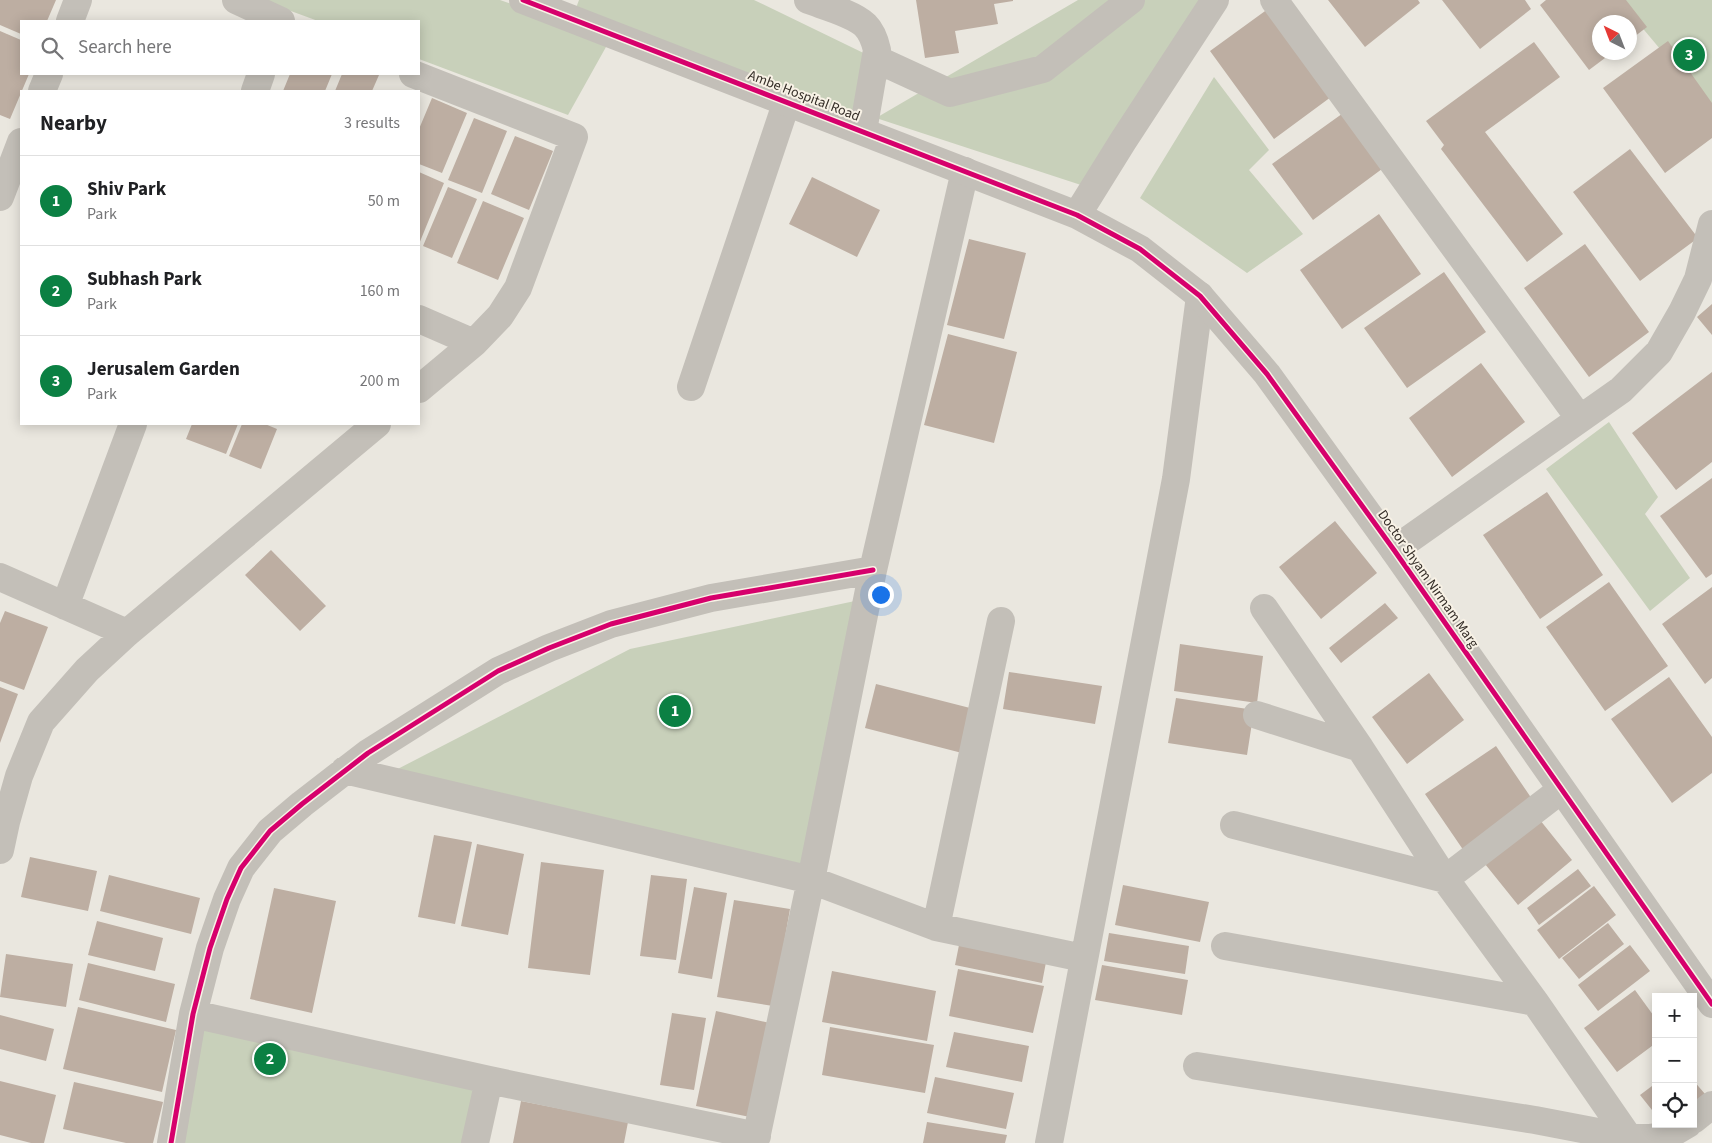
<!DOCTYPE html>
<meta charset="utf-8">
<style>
body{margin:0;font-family:"Source Sans 3",sans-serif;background:#f2f2f2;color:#202124}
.controls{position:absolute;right:15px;bottom:15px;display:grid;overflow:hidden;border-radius:0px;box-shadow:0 2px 12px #0003}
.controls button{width:45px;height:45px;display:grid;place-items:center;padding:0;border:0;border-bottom:1px solid #e0e0e0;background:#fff;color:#202124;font:25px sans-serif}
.compass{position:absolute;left:1592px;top:15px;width:45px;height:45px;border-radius:50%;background:#fff;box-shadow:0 2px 12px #0003;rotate:318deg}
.you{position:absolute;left:880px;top:594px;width:18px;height:18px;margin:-12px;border:4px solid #fff;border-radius:50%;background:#1a73e8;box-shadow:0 0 0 8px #1a73e833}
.badge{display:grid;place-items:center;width:32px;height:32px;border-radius:50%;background:#0b8043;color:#fff;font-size:16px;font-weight:700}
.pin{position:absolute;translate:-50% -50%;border:2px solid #fff;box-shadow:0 1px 5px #0006}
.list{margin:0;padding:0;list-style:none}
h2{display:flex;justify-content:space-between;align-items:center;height:65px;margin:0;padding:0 20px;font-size:21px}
h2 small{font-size:16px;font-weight:400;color:#757577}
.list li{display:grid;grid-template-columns:32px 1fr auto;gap:15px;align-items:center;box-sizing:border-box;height:90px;padding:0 20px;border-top:1px solid #e0e0e0}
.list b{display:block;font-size:19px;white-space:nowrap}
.list p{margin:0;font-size:16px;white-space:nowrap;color:#757577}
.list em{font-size:16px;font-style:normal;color:#757577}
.icon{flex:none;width:28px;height:28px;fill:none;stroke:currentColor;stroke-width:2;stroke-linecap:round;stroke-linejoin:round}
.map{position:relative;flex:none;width:1712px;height:1143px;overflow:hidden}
.search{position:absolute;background:#fff;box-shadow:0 2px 12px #0003;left:20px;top:20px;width:400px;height:55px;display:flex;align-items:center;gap:12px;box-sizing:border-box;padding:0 18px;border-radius:0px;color:#757577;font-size:19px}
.panel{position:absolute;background:#fff;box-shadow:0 2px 12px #0003;left:20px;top:90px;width:400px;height:335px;border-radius:0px}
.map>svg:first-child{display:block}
.green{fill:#c8d0ba}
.building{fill:#bdaea2}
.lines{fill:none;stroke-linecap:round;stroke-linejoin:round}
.minor{stroke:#c3bfb8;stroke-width:28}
.tertiary{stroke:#c3bfb8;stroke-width:28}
.cycleway-casing{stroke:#f8f2e6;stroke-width:8}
.cycleway{stroke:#d6006c;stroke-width:5}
.labels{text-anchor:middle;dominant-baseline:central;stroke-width:4;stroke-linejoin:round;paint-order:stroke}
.street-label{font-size:14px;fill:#342d27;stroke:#f8f2e6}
</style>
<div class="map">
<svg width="1712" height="1143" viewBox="0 0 1712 1143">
<rect width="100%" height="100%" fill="#eae7df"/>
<path class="green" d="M261,0H500L611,38L568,115L419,59V21H318Z
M579,0H754L880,61L856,117L576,8Z
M1078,0H1204L1081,185L876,118Z
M1619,0H1712V111Z
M1214,77L1269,150L1249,170L1303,234L1247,273L1140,198Z
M1609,422L1658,497L1645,514L1690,578L1650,611L1546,469Z
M869,598L800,868L388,774L630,649Z
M202,1022L494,1095L484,1143H170Z"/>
<path class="building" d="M0,0H56L47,21H21V34L0,25Z
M916,0H1013V1L994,4L998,24L955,31L959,53L925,58Z
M1328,0H1418L1420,3L1365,47Z
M1442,0H1525L1531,9L1480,49Z
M1546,0H1626L1647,27L1630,40V22H1600V52H1613L1589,70L1540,5Z
M1272,6L1335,94L1274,139L1210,51Z
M0,31L21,40V74H29L10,119L0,115Z
M1668,41L1712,103V138L1665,173L1603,88Z
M1534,42L1560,77L1485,132L1563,234L1527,262L1441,149L1444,145L1426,121Z
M290,74H332L325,91H283Z
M342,74H376L379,75L372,91H335Z
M432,98L467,113L442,173L419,164V129Z
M1346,111L1386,166L1313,220L1272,164Z
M474,118L507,131L482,193L448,180Z
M515,136L553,151L529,210L491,194Z
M1630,149L1698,238L1640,281L1573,192Z
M419,172L444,183L419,244Z
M812,177L880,210L857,257L789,224Z
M448,187L477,199L452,258L423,246Z
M483,201L524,218L498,280L457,263Z
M1379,214L1421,274L1342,329L1300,270Z
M969,239L1026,253L1004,339L947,325Z
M1585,244L1649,332L1589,377L1524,288Z
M1444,272L1486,332L1407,388L1364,328Z
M1712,304V335L1697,317Z
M948,334L1017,352L994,443L924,425Z
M1481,363L1525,422L1452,477L1409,418Z
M1712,372V462L1676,490L1632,433Z
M192,424H238L226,454L186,439Z
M242,424H265L277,429L261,469L229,456Z
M1712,478V574L1706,578L1660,516Z
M1547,492L1603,575L1540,619L1483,535Z
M1335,521L1377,573L1321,619L1279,567Z
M271,550L326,606L300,631L245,575Z
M1609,582L1668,666L1605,711L1546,627Z
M1712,587V678L1705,684L1662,624Z
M1385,603L1398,618L1341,663L1329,648Z
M5,611L48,627L24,690L0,681V623Z
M1180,644L1263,656L1257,703L1174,691Z
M1009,672L1102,686L1095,724L1003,709Z
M1429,673L1464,720L1407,764L1372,717Z
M1669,677L1712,737V773L1672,803L1611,719Z
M876,684L974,709L962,753L865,728Z
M0,687L18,694L0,743Z
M1176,698L1254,710L1247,755L1168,743Z
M1496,746L1536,805L1466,854L1425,794Z
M1540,820L1572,860L1518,905L1485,864Z
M434,835L472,842L455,924L418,917Z
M477,844L524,854L508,935L461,926Z
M30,857L97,871L88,911L21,897Z
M541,862L604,870L590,975L528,968Z
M1578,869L1591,886L1539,925L1527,908Z
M109,875L200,898L191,934L100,911Z
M651,875L687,879L676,960L640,956Z
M1123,885L1209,902L1200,942L1115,925Z
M1594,886L1616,915L1559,959L1537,930Z
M694,887L727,893L712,979L678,973Z
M274,888L336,901L312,1013L250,999Z
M734,900L790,909L773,1006L717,997Z
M97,921L163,938L155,971L88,955Z
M1608,923L1624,944L1579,979L1562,958Z
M1109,933L1189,946L1185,974L1104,961Z
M960,940L1047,957L1042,983L955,965Z
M1630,945L1650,971L1598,1011L1578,985Z
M6,954L73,964L66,1007L0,997Z
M88,963L175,984L166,1022L79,1000Z
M1102,965L1188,980L1182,1015L1095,1000Z
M958,969L1044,986L1033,1033L949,1016Z
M832,971L936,991L927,1041L822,1022Z
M1635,990L1656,1019V1043L1617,1072L1584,1028Z
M78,1007L176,1030L162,1092L63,1069Z
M716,1011L770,1023L750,1117L696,1106Z
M672,1013L706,1018L694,1090L660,1085Z
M0,1015L54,1029L46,1061L0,1049Z
M830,1027L934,1045L925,1093L822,1075Z
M954,1032L1029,1046L1022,1082L946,1067Z
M935,1077L1014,1093L1006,1129L927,1113Z
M1693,1080L1705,1094L1693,1103Z
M0,1081L56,1095L44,1143H31L0,1135Z
M74,1082L163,1102L153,1143H126L63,1129Z
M1656,1083V1115L1640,1095Z
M521,1101L628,1122L624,1143H513Z
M927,1122L1007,1135L1005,1143H923Z"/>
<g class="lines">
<path class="minor" d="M236,0L281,21
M808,0C824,6 852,13 865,25C872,32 875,41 877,50L863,131
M1274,0L1580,419
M70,21L78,0
M876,59L950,93L1043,69L1131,0
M413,74L574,137L518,288L500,316L474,343L419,389
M42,91L49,74
M255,91L261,74
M0,197L21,142
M419,319L474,343
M691,387L787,101
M1394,550L1621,390L1659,352L1682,312L1698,279L1712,224
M0,577L127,633
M65,606L133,424
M1264,608L1360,748L1445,879L1535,1002L1629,1138
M1257,715L1360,748
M345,770L811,880L936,927L1083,958
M1234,825L1445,879L1561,790
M0,850L6,822L19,776L41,722L87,670L127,633L377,424
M936,927L1001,621
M1225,946L1535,1002
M193,1014L489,1080L757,1136
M1197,1066L1535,1120L1629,1138H1649L1669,1135L1688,1124
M1693,1120L1712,1105
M171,1143L193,1014L210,948L227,899L241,868L270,831L302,804L368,753L498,671L549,648L611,624L711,598L873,570
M475,1143L489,1080
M755,1143L811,880L873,570L965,171
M1049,1143L1176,479L1200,296"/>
<path class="tertiary" d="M523,0L1077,215L1140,249L1200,296L1267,374L1394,550L1712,1004
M1077,215L1123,141L1215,0"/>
<g class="cycleway-casing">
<path id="cycleway" d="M523,0L1077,215L1140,249L1200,296L1267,374L1394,550L1712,1004
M171,1143L193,1014L210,948L227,899L241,868L270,831L302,804L368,753L498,671L549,648L611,624L711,598L873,570"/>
</g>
<use href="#cycleway" class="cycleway"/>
</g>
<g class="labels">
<g class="street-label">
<text transform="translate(804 96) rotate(21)">Ambe Hospital Road</text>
<text transform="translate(1428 579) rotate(55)">Doctor Shyam Nirmam Marg</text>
</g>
</g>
</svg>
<div class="controls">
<button>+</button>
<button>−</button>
<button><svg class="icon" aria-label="locate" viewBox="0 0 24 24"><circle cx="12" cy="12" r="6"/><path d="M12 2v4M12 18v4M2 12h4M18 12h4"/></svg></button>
</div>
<svg class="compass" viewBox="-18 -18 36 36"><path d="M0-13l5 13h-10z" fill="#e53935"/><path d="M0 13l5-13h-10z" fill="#757577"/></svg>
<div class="you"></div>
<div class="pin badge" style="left:675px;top:711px">1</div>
<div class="pin badge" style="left:270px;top:1059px">2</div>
<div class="pin badge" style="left:1689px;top:55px">3</div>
<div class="search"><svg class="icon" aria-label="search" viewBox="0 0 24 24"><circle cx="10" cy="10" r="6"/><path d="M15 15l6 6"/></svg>Search here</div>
<section class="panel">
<h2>Nearby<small>3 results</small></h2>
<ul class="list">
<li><span class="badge">1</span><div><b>Shiv Park</b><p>Park</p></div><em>50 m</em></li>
<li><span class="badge">2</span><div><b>Subhash Park</b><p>Park</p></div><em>160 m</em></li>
<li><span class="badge">3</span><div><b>Jerusalem Garden</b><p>Park</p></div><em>200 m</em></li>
</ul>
</section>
</div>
